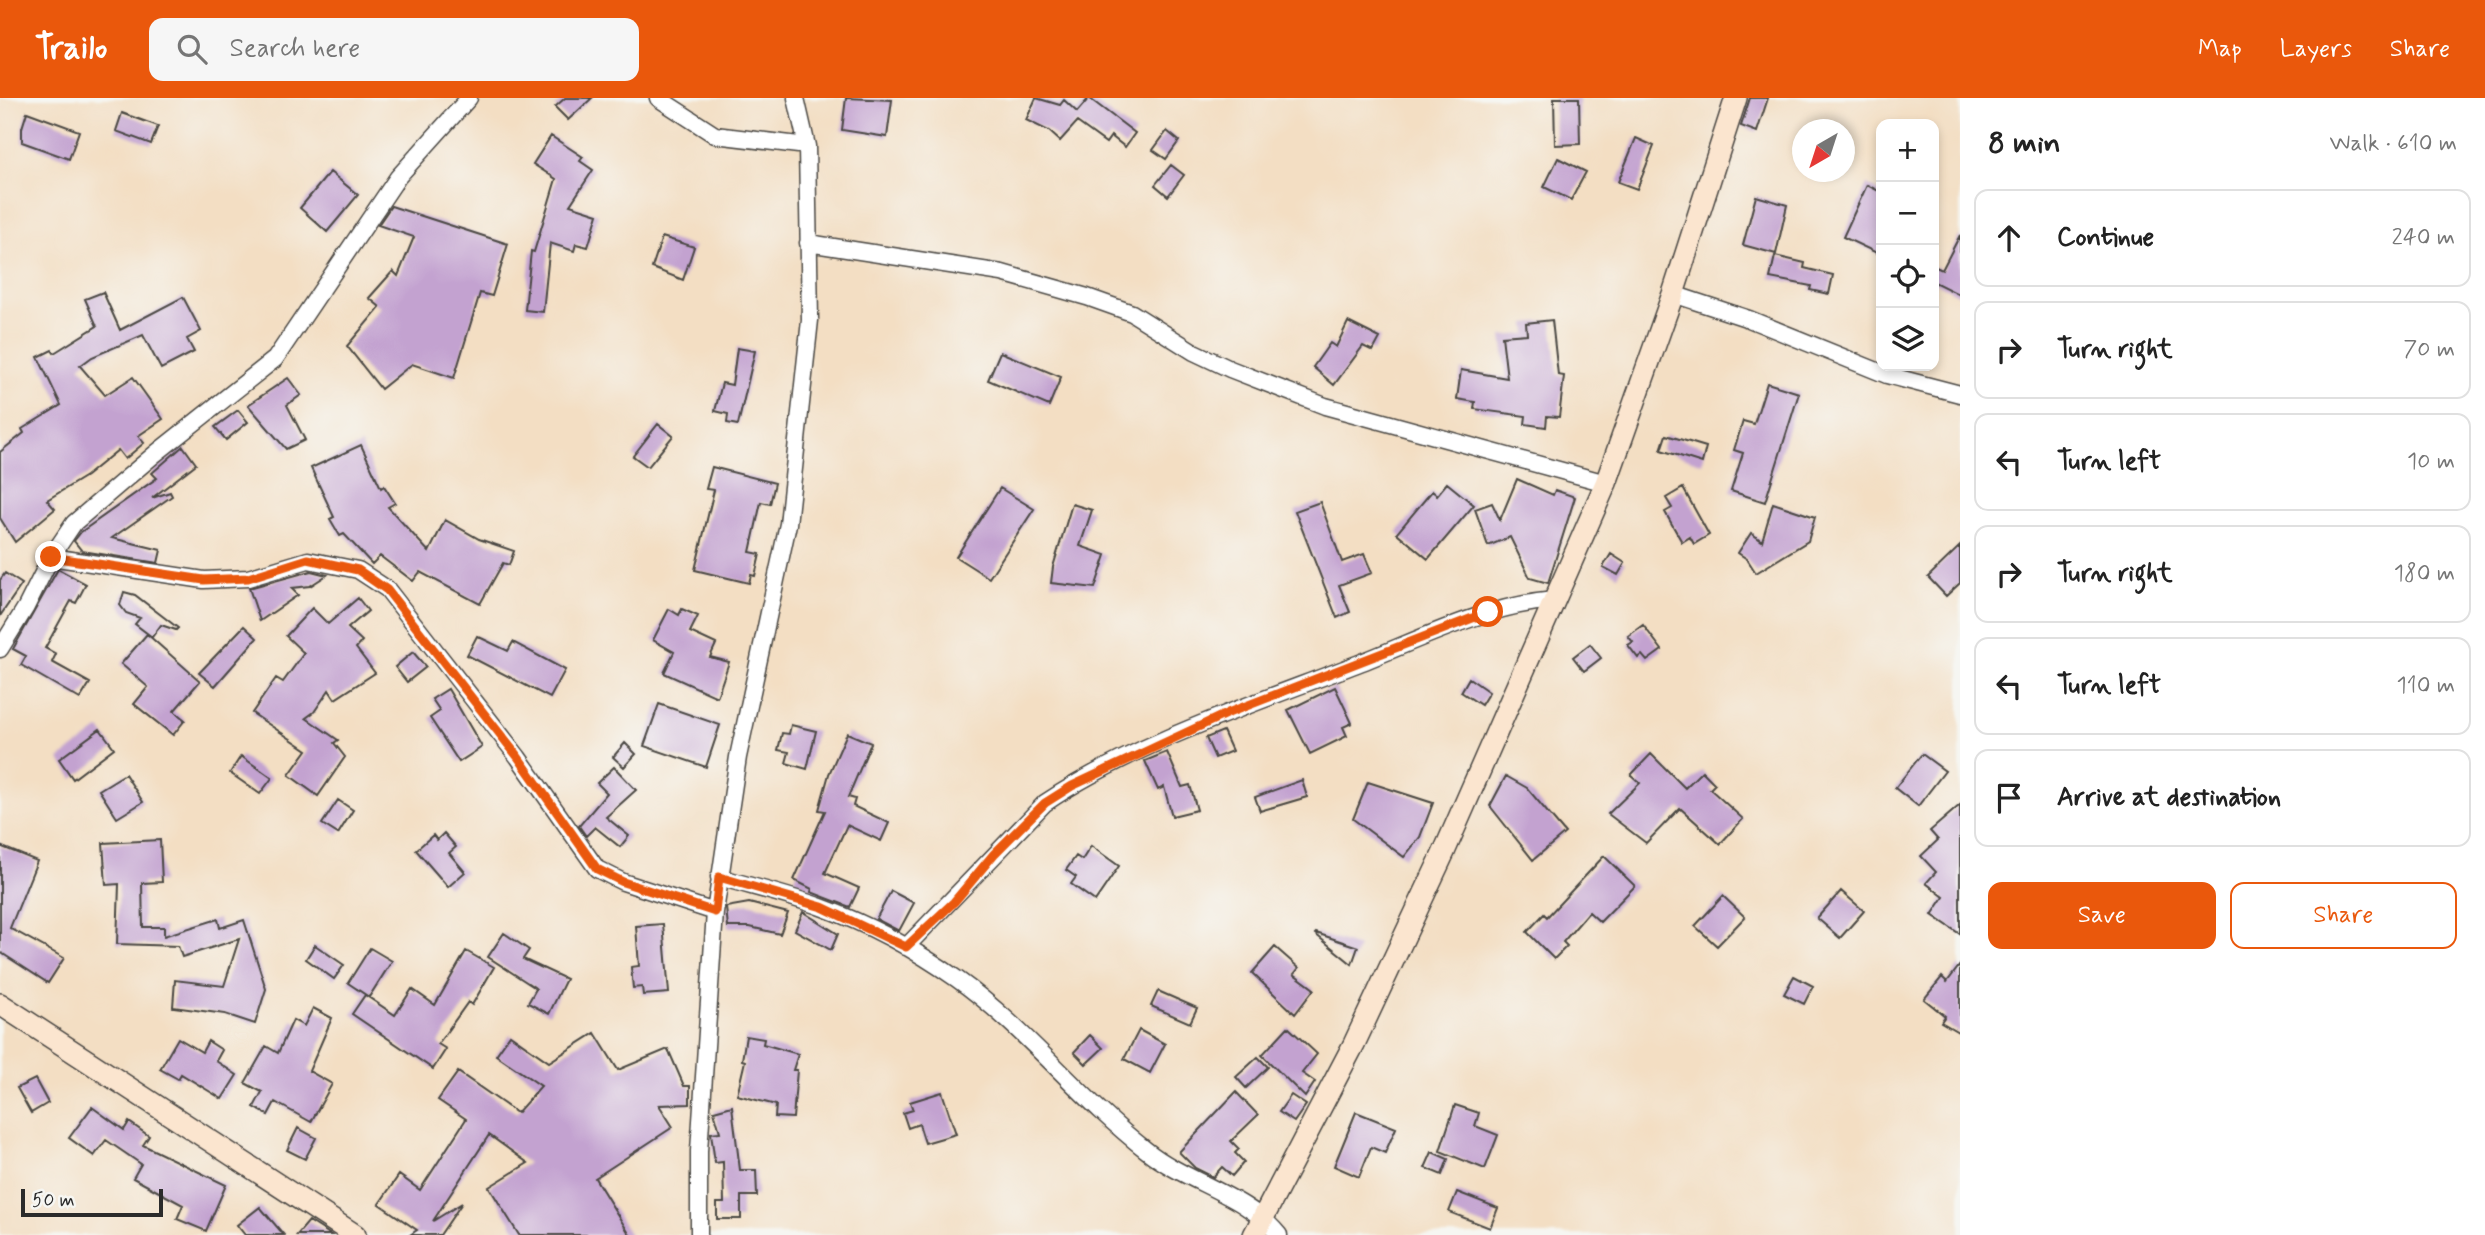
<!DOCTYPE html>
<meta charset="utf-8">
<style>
body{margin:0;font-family:Mynerve,sans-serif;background:#f6f6f6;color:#222}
.controls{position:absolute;right:21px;top:21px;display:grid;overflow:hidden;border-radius:14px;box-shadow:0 4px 10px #0003}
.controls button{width:63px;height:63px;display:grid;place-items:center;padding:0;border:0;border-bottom:2px solid #e0e0e0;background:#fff;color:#222;font:35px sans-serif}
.compass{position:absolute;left:1792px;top:21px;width:63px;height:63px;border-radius:50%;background:#fff;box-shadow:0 4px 10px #0003;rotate:219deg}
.scale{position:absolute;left:21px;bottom:18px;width:142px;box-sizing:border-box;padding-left:7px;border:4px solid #2b2b2b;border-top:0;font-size:19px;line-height:24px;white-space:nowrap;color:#2b2b2b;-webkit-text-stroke:5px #f6f6f2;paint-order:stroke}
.stop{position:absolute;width:21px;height:21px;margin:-16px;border:5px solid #ea580c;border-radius:50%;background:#fff}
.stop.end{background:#ea580c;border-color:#fff;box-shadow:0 2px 7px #0008}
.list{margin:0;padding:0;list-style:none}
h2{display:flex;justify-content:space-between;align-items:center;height:91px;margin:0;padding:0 28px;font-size:30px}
h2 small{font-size:23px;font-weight:400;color:#767676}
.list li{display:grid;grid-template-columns:46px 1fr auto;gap:21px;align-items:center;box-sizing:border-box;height:98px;margin:0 14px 14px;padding:0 14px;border:2px solid #e0e0e0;border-radius:14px}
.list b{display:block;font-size:26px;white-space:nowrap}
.list em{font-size:23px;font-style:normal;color:#767676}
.actions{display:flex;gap:14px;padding:21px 28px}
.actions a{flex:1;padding:16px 0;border:2px solid #ea580c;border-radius:14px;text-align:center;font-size:24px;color:#ea580c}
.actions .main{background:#ea580c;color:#fff}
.icon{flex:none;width:38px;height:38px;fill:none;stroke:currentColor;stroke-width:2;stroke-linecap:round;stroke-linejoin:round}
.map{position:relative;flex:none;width:1960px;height:1137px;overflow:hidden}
header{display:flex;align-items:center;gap:42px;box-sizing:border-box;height:98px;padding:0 35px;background:#ea580c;color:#fff}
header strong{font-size:33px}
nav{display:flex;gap:38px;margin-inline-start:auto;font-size:24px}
.search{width:490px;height:63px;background:#f6f6f6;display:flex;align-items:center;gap:18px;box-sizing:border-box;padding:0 24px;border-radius:14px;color:#767676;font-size:26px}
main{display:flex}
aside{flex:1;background:#fff}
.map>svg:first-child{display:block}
.building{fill:#c3a2d0}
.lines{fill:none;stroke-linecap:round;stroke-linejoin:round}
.minor-casing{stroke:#494642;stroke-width:19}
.secondary-casing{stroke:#494642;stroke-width:24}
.minor{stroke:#fff;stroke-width:16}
.secondary{stroke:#fbe5cf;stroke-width:21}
.route{stroke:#ea580c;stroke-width:9}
</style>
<header>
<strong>Trailo</strong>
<div class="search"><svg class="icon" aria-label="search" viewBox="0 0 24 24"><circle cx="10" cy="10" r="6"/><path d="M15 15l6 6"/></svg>Search here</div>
<nav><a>Map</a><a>Layers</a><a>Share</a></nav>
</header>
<main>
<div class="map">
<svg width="1960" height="1137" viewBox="0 0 1960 1137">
<rect width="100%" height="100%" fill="#f6f6f2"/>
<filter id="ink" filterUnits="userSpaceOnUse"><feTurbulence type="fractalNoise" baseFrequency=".0143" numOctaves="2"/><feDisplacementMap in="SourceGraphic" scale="14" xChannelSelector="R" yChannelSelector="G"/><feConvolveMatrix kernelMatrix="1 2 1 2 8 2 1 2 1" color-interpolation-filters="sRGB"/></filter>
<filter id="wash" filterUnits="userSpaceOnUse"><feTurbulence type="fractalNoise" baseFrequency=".00686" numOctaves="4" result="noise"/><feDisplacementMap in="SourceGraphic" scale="28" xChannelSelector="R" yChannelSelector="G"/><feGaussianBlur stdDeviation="1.57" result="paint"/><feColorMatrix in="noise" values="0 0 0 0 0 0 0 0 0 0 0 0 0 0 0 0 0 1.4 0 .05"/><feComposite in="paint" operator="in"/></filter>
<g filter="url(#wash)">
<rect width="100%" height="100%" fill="#f3dec3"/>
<g id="blocks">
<path class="building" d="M565,0H592L568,22L555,9Z
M846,0L892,2L887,39L842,32Z
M1036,0L1060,7L1064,2L1077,14L1089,0L1135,35L1125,49L1111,38L1106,45L1077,24L1060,43L1049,33L1026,22Z
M1554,0H1579L1580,46L1555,47Z
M1750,0H1768L1757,34L1741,28Z
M27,14L79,33L69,61L22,44V30Z
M122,15L158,28L151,46L116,33Z
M1167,33L1179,43L1166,61L1153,52Z
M551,38L583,59L580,63L593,72L570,107L598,116L588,149L576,146L574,153L550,145L543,214L525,212L531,153L534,154L556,81L533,66Z
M1636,40L1654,48L1637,91L1618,84Z
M1558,60L1586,74L1571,102L1544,89Z
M1171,67L1184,77L1168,98L1155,87Z
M330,74L358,97L327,134L300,110Z
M1867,87L1881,94V157L1843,139Z
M1756,98L1787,107L1776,156L1743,147Z
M391,108L508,146L492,198L480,195L454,280L412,266L381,291L347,248L380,209L369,200L393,173L398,178L414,139L378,127Z
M1960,137V197L1934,184V168L1942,172Z
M662,139L694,149L683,182L652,170Z
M1775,158L1805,165L1804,170L1833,177L1829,196L1810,192L1811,188L1770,180Z
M103,194L120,232L183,199L201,233L187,241L194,254L161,271L143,237L92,259L80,268L105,297L133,279L163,321L138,338L144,345L125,361L118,352L86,378L47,402L55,411L15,444L0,420V354L24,335L22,331L61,307L38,259L52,252L54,255L97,228L85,201Z
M1552,222L1558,277L1564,278L1559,319L1547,318L1546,329L1525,326L1526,318L1474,311L1475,304L1457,301L1461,272L1507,280L1502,238L1527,236L1526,225Z
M1348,224L1380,240L1373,253L1363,248L1334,287L1313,269L1330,245L1336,249Z
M737,250L755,253L738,327L727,325L728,316L715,313L722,285L732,287Z
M1000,254L1061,279L1049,308L988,282Z
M288,280L301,297L287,307L305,342L286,351L248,307Z
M1767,285L1799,295L1765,404L1731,393L1743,355L1734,352L1743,323L1754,326Z
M238,312L248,324L226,342L215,329Z
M658,326L673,338L648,369L633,358Z
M1666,337L1706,349L1702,365L1661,352Z
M361,347L381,390L384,388L395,405L388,409L429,454L445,422L479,441L514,453L509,467L503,465L480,506L420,474L413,483L380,458L372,466L344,436L340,438L330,421L334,419L311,370Z
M183,348L196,366L152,400L170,394L172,398L112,440L161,452L158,465L82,453L74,443L81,434L157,380L152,375Z
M712,369L775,385L770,406L761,404L750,454L760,456L755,478L751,477L749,485L695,472L714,392L706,391Z
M1517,381L1553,397L1555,392L1575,399L1548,485L1530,480L1510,439L1488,448L1475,411L1492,405L1500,422Z
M1447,385L1474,407L1428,461L1397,435L1432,393L1437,397Z
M1000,390L1034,411L989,480L956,459Z
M1683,390L1709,437L1694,446L1690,439L1682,444L1665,414L1672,410L1666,400Z
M1320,404L1342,464L1364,456L1372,475L1339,487L1350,514L1337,520L1295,413Z
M1773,405L1815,419L1808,443L1756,475L1747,461L1738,455L1751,435L1762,443Z
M1072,406L1092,412L1080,448L1106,457L1095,490L1051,485L1053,469Z
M1960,448V485L1946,498L1928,479Z
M1611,456L1625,465L1618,477L1603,469Z
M58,471L86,486L76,505L71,503L45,550L56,556L52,564L90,585L80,601L21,567L26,558L13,551Z
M311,473L327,477L310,488L291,490L298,497L260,523L249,490Z
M5,475L22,486L0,518V482Z
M124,494L135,497L178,530L176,532L161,527L152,539L135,526L140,520L126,515L120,507Z
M358,500L368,513L348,530L362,543L356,550L375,575L335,601L329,592L314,614L306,620L338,642L334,645L345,659L318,698L289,677L307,652L252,615L276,580L283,584L304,555L286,538L312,510L328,526Z
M669,511L679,517L682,511L698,518L690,534L716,546L710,559L729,564L717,599L664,575L674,554L653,542Z
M1643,527L1662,552L1647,563L1642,557L1638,560L1628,547L1633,544L1628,538Z
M244,528L257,540L215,588L199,575Z
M147,536L200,583L174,613L185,622L173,637L134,606L148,589L121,566Z
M477,538L508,553L513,544L565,572L550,600L467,557Z
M1590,546L1601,560L1584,573L1573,559Z
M413,554L426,569L407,584L395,569Z
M1469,580L1489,594L1481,607L1461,594Z
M1335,589L1352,625L1343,629L1347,638L1310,656L1288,612Z
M448,591L482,649L459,664L430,620L440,613L432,601Z
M659,606L720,627L706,669L644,648Z
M791,627L816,633L807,671L786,665L789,654L778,652L782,635L789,636Z
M100,631L114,650L73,681L59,661Z
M1223,633L1232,653L1215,660L1206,640Z
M847,635L871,645L848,699L855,701L853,708L889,725L881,743L847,727L825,775L859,790L850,809L811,794L812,791L794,782L825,713L819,712L829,676Z
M625,645L636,656L624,669L613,659Z
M1167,654L1182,689L1190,687L1197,712L1172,718L1164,689L1158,692L1145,663Z
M1651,656L1685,690L1702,673L1715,686L1710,691L1743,721L1720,746L1680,710L1646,745L1608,716L1640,685L1631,677Z
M1922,656L1945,673L1918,708L1895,690Z
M241,658L272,680L260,696L230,675Z
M614,669L636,692L606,719L629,738L620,749L595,729L586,738L579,728L607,695L597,685Z
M125,676L143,704L117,720L99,692Z
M1506,678L1527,690L1565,735L1533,762L1490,708Z
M1302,682L1307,699L1260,713L1255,699Z
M1368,684L1433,705L1420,739L1404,759L1353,721Z
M338,702L353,712L338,736L322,726Z
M1960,707V836L1932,817L1944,799L1926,785L1936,774L1921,758L1938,742L1930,733Z
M444,735L456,749L449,755L465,774L448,789L416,752L433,737L437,742Z
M160,742L162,784L142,785L143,829H164V838L218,821L220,830L244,822L266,891L255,926L225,916L173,909L175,882L224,888L239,841L182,859L178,848L117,846L119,786L106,787L103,745Z
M0,748L37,763L10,830L64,860L48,885L0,854Z
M1091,748L1119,768L1095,803L1071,786L1076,779L1066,772L1076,758L1082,762Z
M1604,758L1635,788L1600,824L1589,814L1563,844L1567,848L1554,861L1527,834L1544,816L1547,819Z
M891,793L914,805L899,833L876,821Z
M1841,793L1864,813L1840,840L1817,820Z
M1723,798L1745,819L1717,848L1695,828Z
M749,805L788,815L780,836L750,829H728L726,809Z
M803,814L838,836L831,852L795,832Z
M663,826L669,895L643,897L642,889L633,890L631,869L639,868L636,828Z
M504,835L529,852L523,861L566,881L549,916L528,905L536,891L534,889L488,859Z
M1316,835L1358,849L1352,866L1315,836Z
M315,847L344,867L334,881L306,861Z
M1275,849L1299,870L1294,876L1314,891L1295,916L1252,875Z
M370,850L392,863L369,899L348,885Z
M466,853L494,869L472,907L468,904L438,946L446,951L433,971L352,916L365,897L395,917L412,891L435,907Z
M1960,867V935L1941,924L1945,918L1924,901L1942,879L1947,884Z
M1794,878L1813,888L1804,906L1784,896Z
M1158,893L1197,910L1190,925L1151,908Z
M313,910L332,920L309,973L332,986L311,1024L275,1004L268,1017L254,1009L262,994L245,985L266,948L278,955L293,922L304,928Z
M1288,929L1317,956L1302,975L1315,984L1305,999L1262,957Z
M1139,932L1165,946L1150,975L1124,961Z
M595,935L618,972L668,951L684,988H690V1006L659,1007L673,1029L595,1080L630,1137H519L489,1089L528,1065L489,1037L433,1123L462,1105L440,1137H410L417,1132L379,1106L399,1077L420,1092L466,1021L438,1002L458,974L517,1015L541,988L496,957L510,937L549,964Z
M1090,937L1103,950L1086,966L1074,954Z
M746,938L764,941L763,946L798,956L793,972H797L793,1020L775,1019L776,1007L737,997L745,963L742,962Z
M178,940L202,954L208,943L222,952L216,963L237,977L222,1001L181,976L178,981L160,971Z
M1258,959L1268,969L1246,990L1236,979Z
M35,981L48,1005L31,1015L17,990Z
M942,994L956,1036L925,1045L919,1026L908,1030L903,1015L913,1012L910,1004Z
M1236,994L1258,1017L1231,1043L1239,1051L1235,1055L1244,1064L1232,1078L1222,1069L1213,1079L1195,1070L1179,1054Z
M1291,997L1306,1007L1294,1024L1279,1014Z
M1455,1007L1479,1015L1475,1028L1498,1037L1485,1071L1440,1053Z
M732,1008L740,1072H756L757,1098H741V1121H717V1105H724L723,1064L715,1065L711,1035L720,1034L714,1013Z
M92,1009L124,1032L129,1024L149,1038L143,1047L226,1087L206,1133L177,1121L183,1107L133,1080L141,1066L106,1042L94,1058L69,1040Z
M1356,1014L1396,1030L1385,1055L1371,1049L1359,1079L1334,1068Z
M298,1030L316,1040L305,1061L287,1052Z
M1432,1054L1448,1061L1442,1077L1425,1070Z
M1457,1094L1498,1110L1490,1130L1449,1114Z
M260,1109L284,1137H245L237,1127Z
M309,1123L331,1137H297Z"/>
</g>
</g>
<g filter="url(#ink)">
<use href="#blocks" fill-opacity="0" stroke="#494642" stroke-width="2"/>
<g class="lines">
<g class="minor-casing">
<path id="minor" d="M658,0L715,37L807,48
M808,145L1002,175L1087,199L1132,215L1194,254L1230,271L1325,308L1606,385
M1673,196L1749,221L1887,277L1960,296
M51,459L204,482L248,480L308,462L358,472L387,491L518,659L597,771L623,784L715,814
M0,551L26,509L51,459L74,425L155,356L275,261L398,79L469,0
M719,779C753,789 788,797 821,809C868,826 916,852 957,881C1026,930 1079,1000 1146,1052C1187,1085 1245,1096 1279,1137
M906,849L1045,705C1134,645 1256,605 1357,566C1421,541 1484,508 1554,502
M699,1137V1053L715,814L738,659L788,426L810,222L807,48L796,0"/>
</g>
<g class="secondary-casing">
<path id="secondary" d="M0,906L355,1137
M1254,1137L1354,946L1444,754L1606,385L1673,196L1736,0"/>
</g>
<use href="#minor" class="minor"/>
<use href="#secondary" class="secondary"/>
</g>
</g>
<g class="lines" filter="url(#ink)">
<path class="route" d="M51,459L204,482L248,480L308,461L358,472L387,492L518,659L597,771L623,784L715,814L719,779L822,809L906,849L954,804L994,756L1045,705L1072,688L1228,615L1488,514"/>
</g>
</svg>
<div class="controls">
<button>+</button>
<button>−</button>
<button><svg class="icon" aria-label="locate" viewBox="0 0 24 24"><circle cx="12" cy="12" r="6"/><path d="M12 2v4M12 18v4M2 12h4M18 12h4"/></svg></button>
<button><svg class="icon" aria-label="layers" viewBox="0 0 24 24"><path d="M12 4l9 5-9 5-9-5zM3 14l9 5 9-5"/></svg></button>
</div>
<svg class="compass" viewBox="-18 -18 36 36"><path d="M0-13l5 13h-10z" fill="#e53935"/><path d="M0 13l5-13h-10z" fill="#767676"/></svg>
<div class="scale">50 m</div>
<div class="stop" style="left:1488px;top:514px"></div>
<div class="stop end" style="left:51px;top:459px"></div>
</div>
<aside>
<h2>8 min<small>Walk · 610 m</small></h2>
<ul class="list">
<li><svg class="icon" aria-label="ahead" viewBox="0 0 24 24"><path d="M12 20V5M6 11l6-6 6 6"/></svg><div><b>Continue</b></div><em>240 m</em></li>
<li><svg class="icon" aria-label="right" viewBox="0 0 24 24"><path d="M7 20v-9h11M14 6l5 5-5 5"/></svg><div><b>Turn right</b></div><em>70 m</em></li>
<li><svg class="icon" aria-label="left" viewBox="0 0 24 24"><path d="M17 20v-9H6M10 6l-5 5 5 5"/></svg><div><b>Turn left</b></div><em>10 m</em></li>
<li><svg class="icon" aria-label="right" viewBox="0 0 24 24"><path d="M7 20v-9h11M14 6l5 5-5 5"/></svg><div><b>Turn right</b></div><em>180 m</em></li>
<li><svg class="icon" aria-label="left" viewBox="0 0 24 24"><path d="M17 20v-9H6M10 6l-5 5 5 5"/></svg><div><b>Turn left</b></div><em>110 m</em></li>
<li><svg class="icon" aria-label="arrive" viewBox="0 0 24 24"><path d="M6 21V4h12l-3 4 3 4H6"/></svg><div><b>Arrive at destination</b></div></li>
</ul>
<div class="actions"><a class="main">Save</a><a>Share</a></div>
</aside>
</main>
